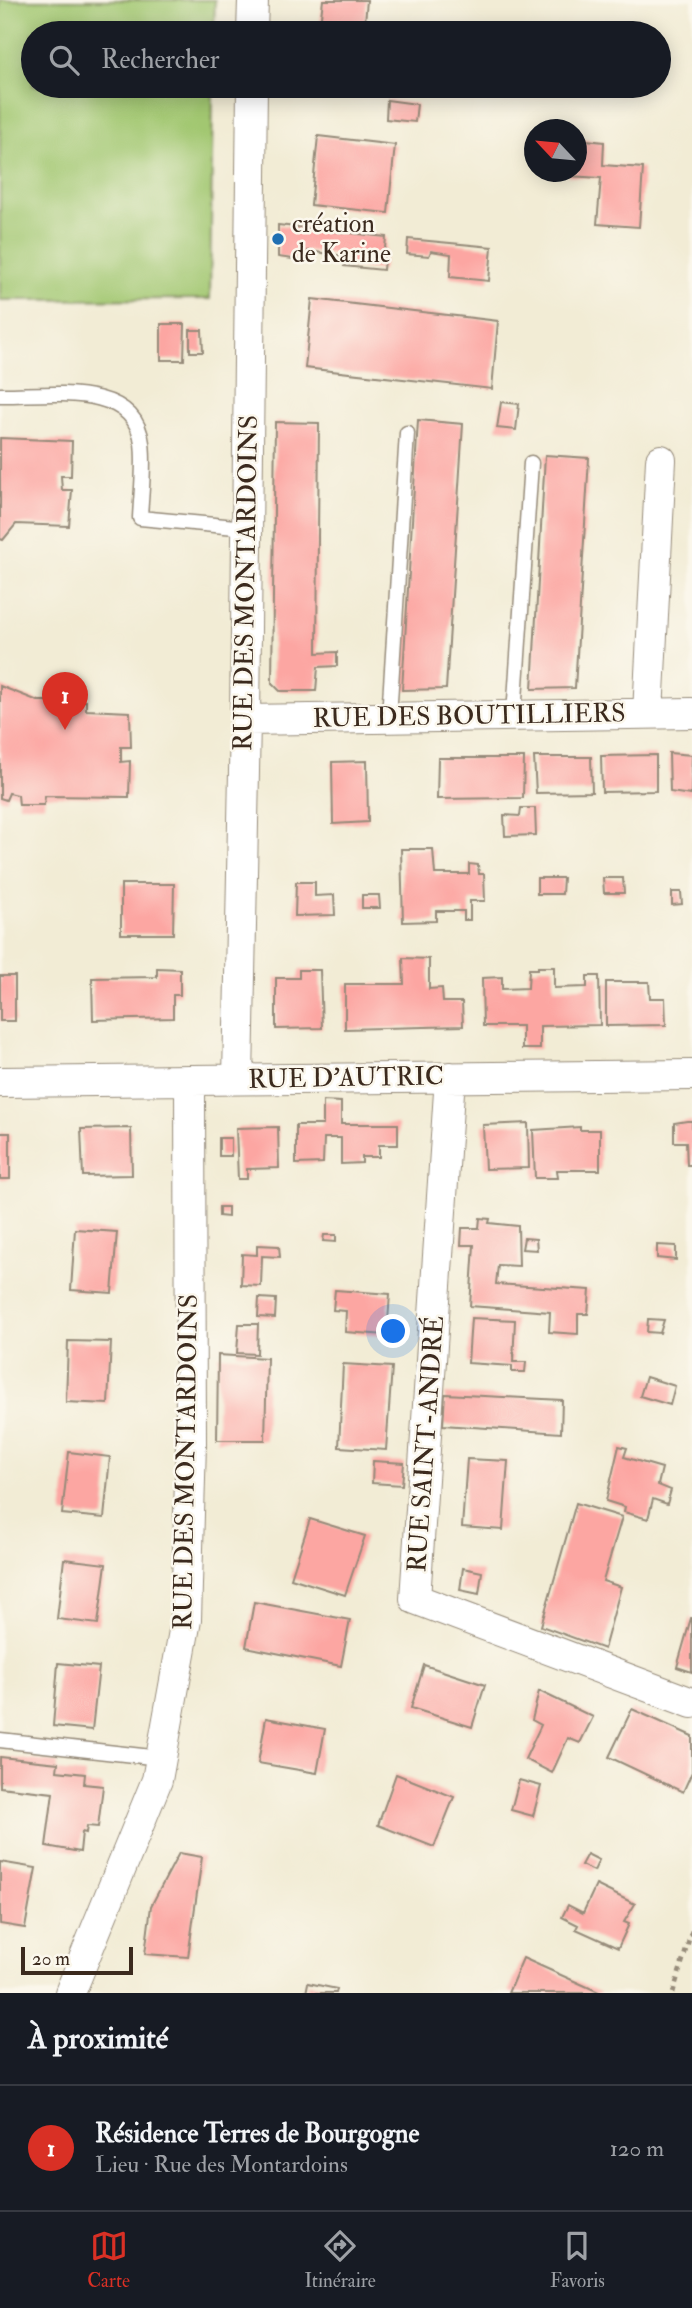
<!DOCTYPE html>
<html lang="fr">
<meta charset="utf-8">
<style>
body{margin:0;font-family:"IM FELL Double Pica",serif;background:#20242c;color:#f1f3f6}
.compass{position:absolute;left:524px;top:119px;width:63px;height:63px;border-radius:50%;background:#171b24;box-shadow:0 4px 18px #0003;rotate:296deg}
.scale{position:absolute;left:21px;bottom:18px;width:112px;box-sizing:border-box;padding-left:7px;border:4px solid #3b2a1e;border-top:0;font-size:19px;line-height:24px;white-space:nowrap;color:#3b2a1e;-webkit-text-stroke:5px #fbf7ec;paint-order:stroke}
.you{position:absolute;left:394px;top:1332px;width:24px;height:24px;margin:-18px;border:5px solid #fff;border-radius:50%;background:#1a73e8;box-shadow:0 0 0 10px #1a73e833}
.badge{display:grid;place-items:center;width:46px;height:46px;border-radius:50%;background:#d93025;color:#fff;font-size:23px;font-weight:700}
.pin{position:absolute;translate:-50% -58px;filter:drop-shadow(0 2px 4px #0008)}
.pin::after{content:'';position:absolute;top:37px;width:24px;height:21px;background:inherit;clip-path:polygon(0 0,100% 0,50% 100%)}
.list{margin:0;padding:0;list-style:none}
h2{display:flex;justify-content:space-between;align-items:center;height:91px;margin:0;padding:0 28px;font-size:30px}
h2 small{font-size:23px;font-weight:400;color:#9ea1a6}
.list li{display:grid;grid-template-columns:46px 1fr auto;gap:21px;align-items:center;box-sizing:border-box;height:126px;padding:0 28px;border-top:2px solid #363941}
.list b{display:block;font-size:26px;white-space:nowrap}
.list p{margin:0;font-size:23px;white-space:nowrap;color:#9ea1a6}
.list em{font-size:23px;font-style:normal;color:#9ea1a6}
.icon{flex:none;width:38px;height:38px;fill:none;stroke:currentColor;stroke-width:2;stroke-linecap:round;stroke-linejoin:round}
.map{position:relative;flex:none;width:692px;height:1993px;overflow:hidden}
.search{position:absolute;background:#171b24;box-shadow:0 4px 18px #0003;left:21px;right:21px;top:21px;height:77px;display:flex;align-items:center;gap:18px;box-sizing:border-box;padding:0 24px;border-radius:38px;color:#9ea1a6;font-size:26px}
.sheet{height:217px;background:#171b24}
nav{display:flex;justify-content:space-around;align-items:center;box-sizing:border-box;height:98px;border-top:2px solid #363941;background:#171b24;font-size:19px;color:#9ea1a6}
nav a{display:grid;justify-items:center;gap:4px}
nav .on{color:#d93025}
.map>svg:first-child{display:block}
.green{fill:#a2c771;stroke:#6e7848;stroke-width:2}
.building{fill:#fca6a2}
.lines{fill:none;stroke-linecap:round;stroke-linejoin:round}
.lane-casing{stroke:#968b7a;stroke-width:17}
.street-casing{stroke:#968b7a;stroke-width:32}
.path{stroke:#968b7a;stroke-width:4.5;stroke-dasharray:5 5;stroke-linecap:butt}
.lane{stroke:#fff;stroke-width:14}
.street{stroke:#fff;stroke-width:30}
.poi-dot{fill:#1f6fb2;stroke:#fbf7ec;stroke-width:2.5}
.labels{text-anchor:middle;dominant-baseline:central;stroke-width:5;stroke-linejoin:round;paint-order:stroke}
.poi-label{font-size:26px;fill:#3b2a1e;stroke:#fbf7ec;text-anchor:start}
.street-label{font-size:26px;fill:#3b2a1e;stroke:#fbf7ec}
</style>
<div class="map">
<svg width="692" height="1993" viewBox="0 0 692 1993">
<rect width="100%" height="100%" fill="#fbf7ec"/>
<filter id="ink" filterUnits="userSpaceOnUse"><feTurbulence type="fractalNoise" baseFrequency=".0143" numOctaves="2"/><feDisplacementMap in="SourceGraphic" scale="14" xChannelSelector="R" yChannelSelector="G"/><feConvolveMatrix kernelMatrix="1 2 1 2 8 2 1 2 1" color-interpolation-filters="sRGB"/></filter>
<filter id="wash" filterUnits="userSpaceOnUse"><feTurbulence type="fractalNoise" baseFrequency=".00686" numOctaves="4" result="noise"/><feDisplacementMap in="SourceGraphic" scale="28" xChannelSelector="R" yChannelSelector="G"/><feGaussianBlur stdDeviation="1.57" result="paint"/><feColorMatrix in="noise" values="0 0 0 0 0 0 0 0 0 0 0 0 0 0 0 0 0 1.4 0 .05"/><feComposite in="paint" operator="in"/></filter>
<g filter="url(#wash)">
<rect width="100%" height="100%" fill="#f2ecd5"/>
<path class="green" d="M0,0H215L214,33H33V86H213L210,299L0,300Z"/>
<g id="blocks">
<path class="building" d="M323,0H367L364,33H319Z
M314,86H375V92L359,90L358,93Z
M387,100L417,104L415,122L386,119Z
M318,136L395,145L388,213L311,205Z
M577,139L604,142L603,165L643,168L639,227L597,224L601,178L568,176L569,172H577Z
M278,225L386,237L383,270L344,266L345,256L308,251L307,261L278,257Z
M408,239L492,247L489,281L450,277L451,254L431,251L429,256L407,254Z
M312,299L498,321L492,389L305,368Z
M161,324H185L184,360H161Z
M190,330H202L203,352H190Z
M501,402L519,404L516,430L497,428Z
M418,420L463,424L446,689L402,690Z
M275,422L319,423L317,653L337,652V666L318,667L316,691H280L272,683Z
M0,438L72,441L71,476H61L62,490H72L69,526L16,524L3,540L0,539Z
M545,455L589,458L575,688L532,689Z
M0,686L38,701H86V710L130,712L131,747H121V762L130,761L129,797L45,796L44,805H19L18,795L9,793L6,800L0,798Z
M669,753L692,755L691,795L670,792Z
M656,755V791L602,792L601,756Z
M534,757H591L592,792L536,793Z
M438,758H524L523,798L437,799Z
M367,761L368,822L333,824L332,762Z
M521,808H535L536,835L505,836L504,815L520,816Z
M401,849H433L435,874H469V864L478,865L479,874H484L485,901H470V920H464V911H436V921L403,922Z
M537,878H563L562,894H537Z
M603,878H623L624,893H604Z
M296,882H315V896L334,895L335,915L295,916Z
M121,884H174L173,934H121Z
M672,892H681L682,904L672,905Z
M362,895H379L380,908H362Z
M403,958L429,959V989L442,988L443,1002H462L463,1026L345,1029V984H404Z
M538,967H554V988L587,987V976H599L600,1025L540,1026V1049H522V1026H483L482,978L502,977V989L528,988L529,969H538Z
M157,968L180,969V995H173V1018L93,1020L92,978L157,977Z
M299,970H320L322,1028L276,1029V978H299Z
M0,976H15V1021H0Z
M606,982H649L650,998H665L666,1025L606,1026Z
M323,1101L341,1102V1124H398V1145H379V1157H362V1163L341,1164V1138H324L323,1163L296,1164V1125H323Z
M687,1121H692V1165H687L686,1142H674V1123Z
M528,1123L529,1168L485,1169L483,1125Z
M278,1127L279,1168L247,1169V1179H238L236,1128Z
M580,1127V1130H600V1170H557L558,1178H535L533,1130Z
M131,1128L132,1175L83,1176L81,1129Z
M0,1133H10V1179H0Z
M219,1138H231V1156H219Z
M219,1207H228V1217L219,1216Z
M480,1218L490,1219L489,1223L518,1226L519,1266L498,1265L496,1284L590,1290L588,1314H578V1334L549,1332L550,1312L470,1306L474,1245H461L462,1228H479Z
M75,1229L117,1232L112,1293L71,1290Z
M324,1235H336V1242L323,1241Z
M524,1238L536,1239L537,1250L522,1249Z
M257,1245L279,1246L280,1257L262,1256L261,1286L241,1285L242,1254L257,1255Z
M657,1245L676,1246V1260L657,1258Z
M335,1290L390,1294L387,1335L345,1332L346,1311L333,1310Z
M259,1298L276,1299L275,1318L258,1317Z
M471,1318L515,1320L513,1362H526L525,1372H512V1366L468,1363Z
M648,1319L664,1320L660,1333L647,1332Z
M239,1324H258L257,1354L237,1353Z
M68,1341L111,1342L108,1404L66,1402Z
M218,1355L267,1358L265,1440H217Z
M343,1364L392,1367L386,1450L339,1447Z
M646,1377L675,1386L670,1405L640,1396Z
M445,1394L562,1400L561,1433L443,1425Z
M619,1446L627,1448L624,1457L662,1468L658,1485L671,1490L667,1504L653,1499L648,1519L624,1512L625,1507L606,1501Z
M69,1452L110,1457L104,1518L62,1514Z
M467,1459L508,1461L503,1530L462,1527Z
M373,1461L404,1463L402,1485L372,1483Z
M576,1503L622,1517L603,1581L621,1587L604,1649L541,1626Z
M310,1519L365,1536L345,1595L291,1578Z
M64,1559L106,1564L98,1624L57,1619Z
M463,1568L482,1572L479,1594L460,1590Z
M254,1602L350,1620L341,1666L246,1647Z
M691,1618H692V1672L677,1667Z
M58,1663L99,1667L92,1730L53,1726Z
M424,1665L485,1685L472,1727L411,1708Z
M539,1691L593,1717L580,1743L568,1738L552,1773L525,1759L541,1725L532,1720Z
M632,1709L692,1736V1772L683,1792L609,1757Z
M266,1718L325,1729L317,1773L258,1763Z
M0,1757L58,1763L57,1771L85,1774L84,1784L103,1786L98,1827L87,1826L86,1833L82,1832L80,1852L46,1846L53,1793L0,1787Z
M396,1774L454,1797L434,1847L378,1825Z
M519,1780L541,1786L533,1816L511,1810Z
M179,1853L202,1857L188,1957L145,1954L151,1906Z
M587,1854L599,1860L594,1871L581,1865Z
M0,1862L36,1868L25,1928L0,1924Z
M596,1885L635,1904L624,1922L629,1924L618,1948L576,1929L578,1925L562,1917L568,1905L583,1913Z
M523,1958L601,1993H508Z
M308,1983L337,1989L336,1993H306Z"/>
</g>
</g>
<g filter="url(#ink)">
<use href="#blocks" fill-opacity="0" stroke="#968b7a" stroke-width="2"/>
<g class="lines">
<g class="lane-casing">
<path id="lane" d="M0,395C45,396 135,380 142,443C145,467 141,494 140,518L246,528
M514,715L531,463
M389,717L407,433
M0,1740L160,1758"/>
</g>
<g class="street-casing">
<path id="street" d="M252,33L253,0
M648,713L661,460
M245,720L692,713
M450,1077L415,1599L692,1703
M238,1079L245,720L252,86
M0,1082L692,1075
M70,1993L157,1780L186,1620L191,1443L190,1080"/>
</g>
<path class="path" d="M673,1993L692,1930"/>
<use href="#lane" class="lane"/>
<use href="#street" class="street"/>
</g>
</g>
<circle class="poi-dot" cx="278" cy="239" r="7"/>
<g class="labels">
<g class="poi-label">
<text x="292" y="224">création<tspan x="292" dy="30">de Karine</tspan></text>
</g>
<g class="street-label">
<text transform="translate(246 583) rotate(-89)">RUE DES MONTARDOINS</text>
<text transform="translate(469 716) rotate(-1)">RUE DES BOUTILLIERS</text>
<text transform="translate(346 1078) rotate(-1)">RUE D'AUTRIC</text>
<text transform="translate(426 1444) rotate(-86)">RUE SAINT-ANDRÉ</text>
<text transform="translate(186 1462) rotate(-89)">RUE DES MONTARDOINS</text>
</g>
</g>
</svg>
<svg class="compass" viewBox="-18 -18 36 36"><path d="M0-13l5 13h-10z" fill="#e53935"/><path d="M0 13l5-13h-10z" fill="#9ea1a6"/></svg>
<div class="scale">20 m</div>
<div class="you"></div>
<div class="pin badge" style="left:65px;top:730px">1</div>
<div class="search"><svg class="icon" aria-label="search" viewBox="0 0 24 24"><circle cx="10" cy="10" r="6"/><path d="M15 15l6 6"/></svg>Rechercher</div>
</div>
<section class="sheet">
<h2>À proximité<small></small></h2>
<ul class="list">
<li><span class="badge">1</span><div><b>Résidence Terres de Bourgogne</b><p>Lieu · Rue des Montardoins</p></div><em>120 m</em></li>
</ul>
</section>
<nav>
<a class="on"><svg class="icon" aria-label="map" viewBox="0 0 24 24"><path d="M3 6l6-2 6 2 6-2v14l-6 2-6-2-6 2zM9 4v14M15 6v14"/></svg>Carte</a>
<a><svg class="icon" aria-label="directions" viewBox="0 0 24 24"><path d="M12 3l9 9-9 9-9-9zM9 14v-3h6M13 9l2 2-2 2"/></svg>Itinéraire</a>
<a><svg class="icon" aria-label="saved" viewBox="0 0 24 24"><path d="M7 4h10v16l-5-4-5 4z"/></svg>Favoris</a>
</nav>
